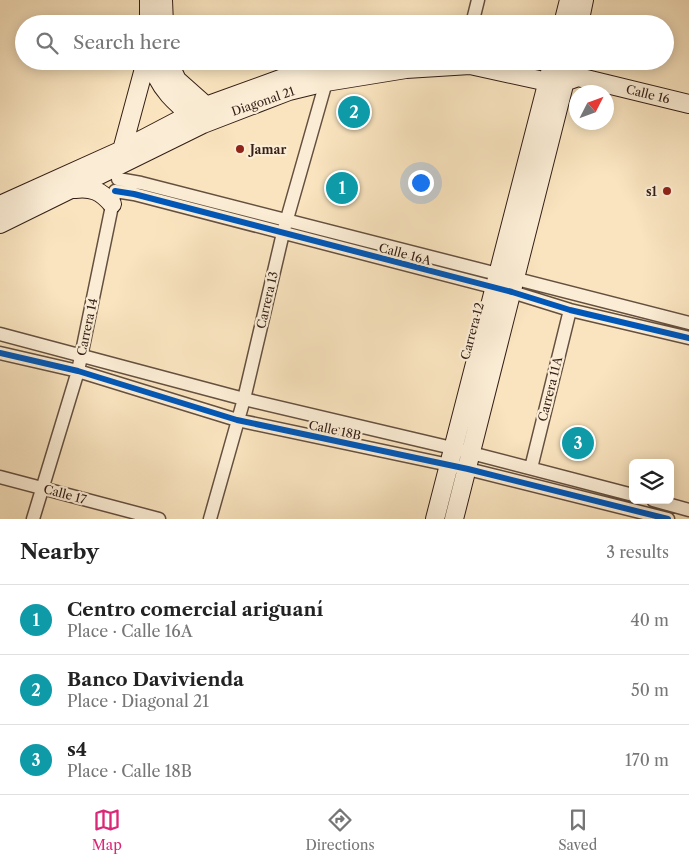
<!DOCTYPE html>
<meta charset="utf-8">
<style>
body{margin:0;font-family:"Libre Caslon Text",serif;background:#f6f6f6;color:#222}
.controls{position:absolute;right:15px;bottom:15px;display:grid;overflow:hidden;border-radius:8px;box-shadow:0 2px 12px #0003}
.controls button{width:45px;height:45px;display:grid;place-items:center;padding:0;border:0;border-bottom:1px solid #e0e0e0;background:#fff;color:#222;font:25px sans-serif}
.compass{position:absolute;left:569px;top:85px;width:45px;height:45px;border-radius:50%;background:#fff;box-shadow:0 2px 12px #0003;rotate:48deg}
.you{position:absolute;left:420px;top:182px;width:18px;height:18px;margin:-12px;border:4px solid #fff;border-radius:50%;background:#1a73e8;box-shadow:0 0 0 8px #1a73e833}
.badge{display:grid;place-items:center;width:32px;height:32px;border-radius:50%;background:#db2777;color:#fff;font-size:16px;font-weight:700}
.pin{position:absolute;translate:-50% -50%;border:2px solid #fff;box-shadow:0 1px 5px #0006}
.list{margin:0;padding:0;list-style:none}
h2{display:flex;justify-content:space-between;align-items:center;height:65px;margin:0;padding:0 20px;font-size:21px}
h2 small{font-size:16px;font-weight:400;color:#767676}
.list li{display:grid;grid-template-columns:32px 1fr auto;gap:15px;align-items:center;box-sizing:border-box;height:70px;padding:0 20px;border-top:1px solid #e0e0e0}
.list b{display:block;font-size:19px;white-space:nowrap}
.list p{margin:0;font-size:16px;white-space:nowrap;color:#767676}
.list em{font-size:16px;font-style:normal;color:#767676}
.icon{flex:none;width:28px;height:28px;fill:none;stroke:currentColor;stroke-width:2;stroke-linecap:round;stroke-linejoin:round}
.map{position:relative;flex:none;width:689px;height:519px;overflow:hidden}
.search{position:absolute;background:#fff;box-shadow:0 2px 12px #0003;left:15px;right:15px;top:15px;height:55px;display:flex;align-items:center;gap:12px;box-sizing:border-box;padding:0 18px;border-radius:28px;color:#767676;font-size:19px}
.sheet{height:275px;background:#fff}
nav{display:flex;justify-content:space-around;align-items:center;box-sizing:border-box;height:70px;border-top:1px solid #e0e0e0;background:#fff;font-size:14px;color:#767676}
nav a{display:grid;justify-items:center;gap:2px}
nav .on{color:#db2777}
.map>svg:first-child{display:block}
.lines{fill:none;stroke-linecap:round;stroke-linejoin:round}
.street-casing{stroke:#655040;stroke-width:15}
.secondary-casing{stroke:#341e16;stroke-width:20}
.street{stroke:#fbedd5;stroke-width:12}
.secondary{stroke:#fbedd5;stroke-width:18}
.cycleway-casing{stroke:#fbedd5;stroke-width:9}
.cycleway{stroke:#0057b8;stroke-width:6}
.poi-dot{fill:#8f2418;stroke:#fbedd5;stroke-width:2}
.labels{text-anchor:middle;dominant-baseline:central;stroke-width:4.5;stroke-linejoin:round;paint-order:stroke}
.street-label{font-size:12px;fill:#341e16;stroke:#fbedd5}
.poi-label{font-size:12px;font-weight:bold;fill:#341e16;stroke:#fbedd5;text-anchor:start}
</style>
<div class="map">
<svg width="689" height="519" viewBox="0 0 689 519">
<rect width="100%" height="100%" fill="#f9e4bf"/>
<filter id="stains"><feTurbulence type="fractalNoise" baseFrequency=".004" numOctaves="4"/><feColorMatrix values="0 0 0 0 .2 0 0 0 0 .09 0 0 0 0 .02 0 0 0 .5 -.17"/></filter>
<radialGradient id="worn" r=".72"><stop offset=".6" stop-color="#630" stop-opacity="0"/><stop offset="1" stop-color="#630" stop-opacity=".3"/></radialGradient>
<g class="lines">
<g class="street-casing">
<path id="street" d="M472,24L478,0
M118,179L141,183L689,323
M115,191L134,194L512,292L570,310L689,338
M0,334L244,399L452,448L633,495
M0,353L78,371L237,420L468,469L668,519
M531,468L570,310
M0,477L159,519
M653,500L689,510
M33,519L78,371L114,196
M210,519L244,399L283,233L326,82"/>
</g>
<g class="secondary-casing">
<path id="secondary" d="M163,0L164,24
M149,24V0
M563,24L569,0
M579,24L584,0
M152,61C156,87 178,105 198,121
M168,61L177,80L213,112
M569,70L578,77L689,104
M122,150L146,61
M75,189C92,187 101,191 112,204
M0,205L122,150L206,106L297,73L345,61
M0,224L203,124L289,91L326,82L406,69L470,65L548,82H564L578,77
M435,519L553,61
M454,519L570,61"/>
</g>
<use href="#street" class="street"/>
<use href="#secondary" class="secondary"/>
<g class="cycleway-casing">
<path id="cycleway" d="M115,191L134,194L512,292L570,310L689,338
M0,353L78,371L237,420L468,469L668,519"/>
</g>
<use href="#cycleway" class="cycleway"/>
</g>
<g class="poi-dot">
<circle cx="240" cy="149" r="5"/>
<circle cx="667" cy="191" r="5"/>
</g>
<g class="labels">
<g class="street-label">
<text transform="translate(648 94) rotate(14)">Calle 16</text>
<text transform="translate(263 101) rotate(-19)">Diagonal 21</text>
<text transform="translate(405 254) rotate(15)">Calle 16A</text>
<text transform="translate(267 300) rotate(-77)">Carrera 13</text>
<text transform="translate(87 327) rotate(-78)">Carrera 14</text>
<text transform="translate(472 331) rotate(-75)">Carrera 12</text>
<text transform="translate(550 389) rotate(-76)">Carrera 11A</text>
<text transform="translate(335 430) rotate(12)">Calle 18B</text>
<text transform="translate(65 494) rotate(15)">Calle 17</text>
</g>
<g class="poi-label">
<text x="250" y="149">Jamar</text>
<text x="657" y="191" text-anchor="end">s1</text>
</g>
</g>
<rect width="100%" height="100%" filter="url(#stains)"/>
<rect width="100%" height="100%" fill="url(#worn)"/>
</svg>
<div class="controls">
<button><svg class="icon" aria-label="layers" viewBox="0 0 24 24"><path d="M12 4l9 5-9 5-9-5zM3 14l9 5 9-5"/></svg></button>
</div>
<svg class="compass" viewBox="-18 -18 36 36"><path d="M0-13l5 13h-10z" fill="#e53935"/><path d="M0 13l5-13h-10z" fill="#767676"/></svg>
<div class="you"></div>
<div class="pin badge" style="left:342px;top:188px;background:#0f9aa8">1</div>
<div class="pin badge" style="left:354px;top:112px;background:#0f9aa8">2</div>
<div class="pin badge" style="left:578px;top:443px;background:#0f9aa8">3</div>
<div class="search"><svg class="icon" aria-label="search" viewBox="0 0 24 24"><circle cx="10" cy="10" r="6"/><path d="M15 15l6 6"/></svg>Search here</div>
</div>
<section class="sheet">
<h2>Nearby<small>3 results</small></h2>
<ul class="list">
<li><span class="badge" style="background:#0f9aa8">1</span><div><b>Centro comercial ariguaní</b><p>Place · Calle 16A</p></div><em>40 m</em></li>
<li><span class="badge" style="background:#0f9aa8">2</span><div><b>Banco Davivienda</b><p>Place · Diagonal 21</p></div><em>50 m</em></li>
<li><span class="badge" style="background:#0f9aa8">3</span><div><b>s4</b><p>Place · Calle 18B</p></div><em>170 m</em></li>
</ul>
</section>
<nav>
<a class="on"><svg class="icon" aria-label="map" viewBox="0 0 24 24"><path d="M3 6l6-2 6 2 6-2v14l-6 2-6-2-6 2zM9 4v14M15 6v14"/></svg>Map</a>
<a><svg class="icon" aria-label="directions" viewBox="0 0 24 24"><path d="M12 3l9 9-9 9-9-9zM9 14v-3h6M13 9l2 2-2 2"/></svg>Directions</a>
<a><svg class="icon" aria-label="saved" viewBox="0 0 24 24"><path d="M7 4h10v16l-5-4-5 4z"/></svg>Saved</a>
</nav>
